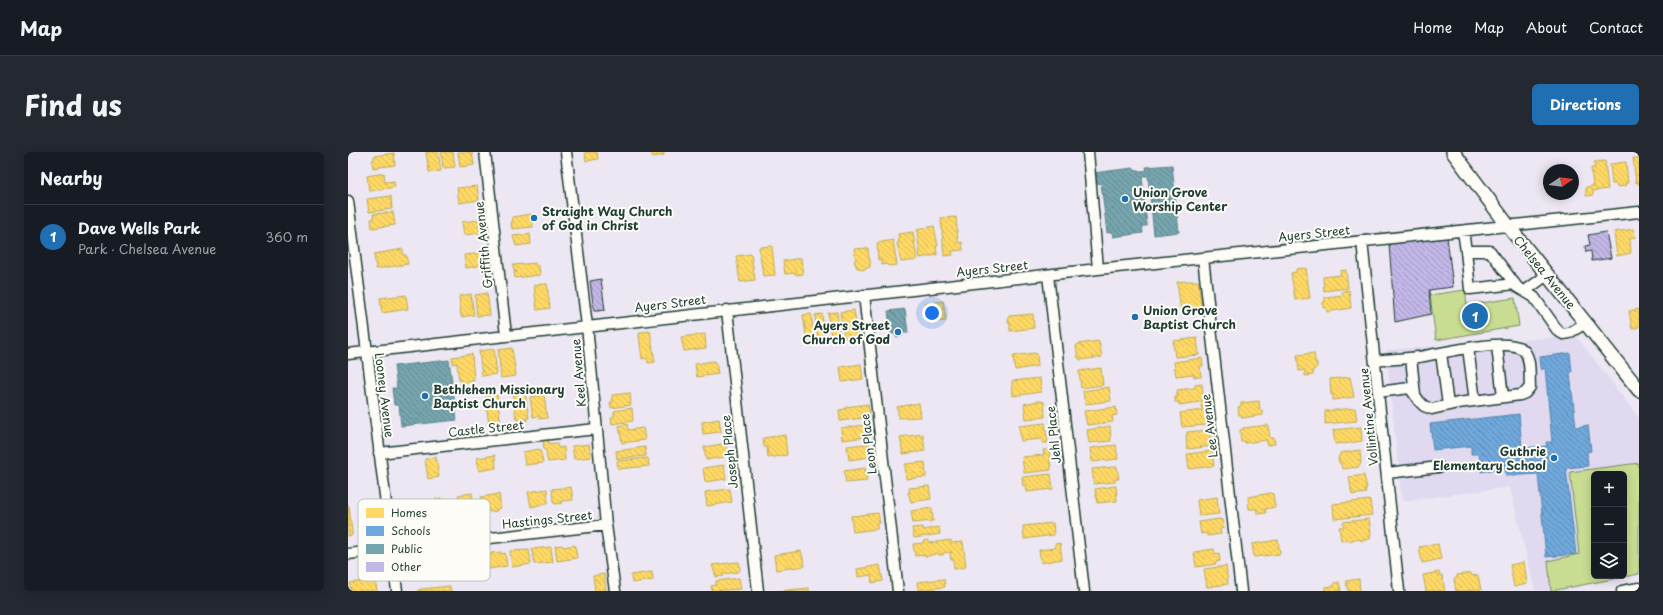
<!DOCTYPE html>
<meta charset="utf-8">
<style>
body{margin:0;font-family:"Playpen Sans",sans-serif;background:#242831;color:#f1f3f6}
.controls{position:absolute;right:12px;bottom:12px;display:grid;overflow:hidden;border-radius:6px;box-shadow:0 2px 10px #0003}
.controls button{width:36px;height:36px;display:grid;place-items:center;padding:0;border:0;border-bottom:1px solid #363941;background:#171b24;color:#f1f3f6;font:20px sans-serif}
.compass{position:absolute;left:1195px;top:12px;width:36px;height:36px;border-radius:50%;background:#171b24;box-shadow:0 2px 10px #0003;rotate:77deg}
.you{position:absolute;left:584px;top:161px;width:14px;height:14px;margin:-10px;border:3px solid #fff;border-radius:50%;background:#1a73e8;box-shadow:0 0 0 6px #1a73e833}
.badge{display:grid;place-items:center;width:26px;height:26px;border-radius:50%;background:#1f6fb2;color:#fff;font-size:13px;font-weight:700}
.pin{position:absolute;translate:-50% -50%;border:2px solid #fff;box-shadow:0 1px 4px #0006}
.list{margin:0;padding:0;list-style:none}
h2{display:flex;justify-content:space-between;align-items:center;height:52px;margin:0;padding:0 16px;font-size:17px}
h2 small{font-size:13px;font-weight:400;color:#9ea1a6}
.list li{display:grid;grid-template-columns:26px 1fr auto;gap:12px;align-items:center;box-sizing:border-box;height:64px;padding:0 16px;border-top:1px solid #363941}
.list b{display:block;font-size:15px;white-space:nowrap}
.list p{margin:0;font-size:13px;white-space:nowrap;color:#9ea1a6}
.list em{font-size:13px;font-style:normal;color:#9ea1a6}
.icon{flex:none;width:22px;height:22px;fill:none;stroke:currentColor;stroke-width:2;stroke-linecap:round;stroke-linejoin:round}
.map{position:relative;flex:none;width:1291px;height:439px;overflow:hidden;border-radius:6px}
header{display:flex;align-items:center;gap:24px;box-sizing:border-box;height:56px;padding:0 20px;background:#171b24;border-bottom:1px solid #363941}
header strong{font-size:19px}
nav{display:flex;gap:22px;margin-inline-start:auto;font-size:14px}
.intro{display:flex;align-items:center;justify-content:space-between;box-sizing:border-box;height:96px;padding:0 24px}
h1{margin:0;font-size:28px}
.button{padding:10px 18px;border-radius:6px;background:#1f6fb2;color:#fff;font-size:14px;font-weight:700}
main{display:flex;gap:24px;padding:0 24px}
aside{flex:1;background:#171b24;border-radius:6px;box-shadow:0 2px 10px #0003}
.map>svg:first-child{display:block}
.built{fill:#e0d9ef;fill-rule:evenodd}
.green{fill:#c8dd92;stroke:#748d63;fill-rule:evenodd}
.homes{fill:url(#homes-back-hatch);stroke:#bcaa57}
.schools{fill:url(#schools-back-hatch);stroke:#5788aa}
.public{fill:url(#public-back-hatch);stroke:#5c868a}
.building{fill:url(#building-back-hatch);stroke:#1f3d34}
.lines{fill:none;stroke-linecap:round;stroke-linejoin:round}
.minor-casing{stroke:#1f3d34;stroke-width:13}
.major-casing{stroke:#1f3d34;stroke-width:16}
.minor{stroke:#fdfcf7;stroke-width:10}
.major{stroke:#fdfcf7;stroke-width:13}
.poi-dot{fill:#1f6fb2;stroke:#fdfcf7;stroke-width:1.5}
.labels{text-anchor:middle;dominant-baseline:central;stroke-width:4;stroke-linejoin:round;paint-order:stroke}
.poi-label{font-size:12px;font-weight:bold;fill:#1f3d34;stroke:#fdfcf7;text-anchor:start}
.street-label{font-size:12px;fill:#1f3d34;stroke:#fdfcf7}
.key{fill:#fdfcf7;stroke:#bac3bc;stroke-width:1}
.key-label{font-size:11px;fill:#1f3d34}
</style>
<header>
<strong>Map</strong>
<nav><a>Home</a><a>Map</a><a>About</a><a>Contact</a></nav>
</header>
<div class="intro"><h1>Find us</h1><a class="button">Directions</a></div>
<main>
<aside>
<h2>Nearby<small></small></h2>
<ul class="list">
<li><span class="badge">1</span><div><b>Dave Wells Park</b><p>Park · Chelsea Avenue</p></div><em>360 m</em></li>
</ul>
</aside>
<div class="map">
<svg width="1291" height="439" viewBox="0 0 1291 439">
<defs>
<pattern id="homes-back-hatch" width="6" height="6" patternUnits="userSpaceOnUse"><rect width="6" height="6" fill="#ffd966"/><path d="M-1 5l2 2M0 0l6 6M5-1l2 2" fill="none" stroke="#dabb59"/></pattern>
<pattern id="schools-back-hatch" width="6" height="6" patternUnits="userSpaceOnUse"><rect width="6" height="6" fill="#6fa8dc"/><path d="M-1 5l2 2M0 0l6 6M5-1l2 2" fill="none" stroke="#5b8ab3"/></pattern>
<pattern id="public-back-hatch" width="6" height="6" patternUnits="userSpaceOnUse"><rect width="6" height="6" fill="#76a5af"/><path d="M-1 5l2 2M0 0l6 6M5-1l2 2" fill="none" stroke="#60888f"/></pattern>
<pattern id="building-back-hatch" width="6" height="6" patternUnits="userSpaceOnUse"><rect width="6" height="6" fill="#c3b7e8"/><path d="M-1 5l2 2M0 0l6 6M5-1l2 2" fill="none" stroke="#9e96bd"/></pattern>
</defs>
<rect width="100%" height="100%" fill="#ece7f2"/>
<filter id="ink" filterUnits="userSpaceOnUse"><feTurbulence type="fractalNoise" baseFrequency=".025" numOctaves="2"/><feDisplacementMap in="SourceGraphic" scale="8" xChannelSelector="R" yChannelSelector="G"/><feConvolveMatrix kernelMatrix="1 2 1 2 8 2 1 2 1" color-interpolation-filters="sRGB"/></filter>
<g filter="url(#ink)">
<path class="built" d="M1228,184L1291,266V422L1203,439L1187,438L1162,335L1054,349L1038,198ZM1246,322H1276V424H1246Z"/>
<path class="green" d="M1117,138L1119,153L1167,146L1171,174L1088,188L1082,143Z
M1291,311V422L1203,439L1200,409L1231,402L1222,320ZM1246,322H1276V424H1246Z"/>
<path class="homes" d="M78,0H90L93,19L81,20Z
M93,0H105L107,15L95,16Z
M110,0H124L126,13L112,15Z
M237,0H249L250,7L238,9Z
M303,0H316V3L305,5Z
M46,1L47,13L25,16L24,8H26V4Z
M1285,6H1291V33L1290,30L1288,31Z
M1257,9L1260,37L1245,39V43L1238,44V35L1245,34L1243,16H1247L1246,10Z
M1278,10L1280,31H1277L1278,34L1269,35L1268,32H1264L1262,12Z
M36,21L37,30L46,29L47,35L21,39L19,24Z
M129,34L131,48L111,51L109,36Z
M43,44L44,57L21,60L19,47Z
M45,60L47,73L24,76L23,67H26L25,62Z
M184,62L185,75L164,77L163,70H165L164,65Z
M608,65L610,91L614,90L615,98L604,99L605,103L596,104L593,66Z
M130,68L132,81L116,83L114,70Z
M586,74L590,94H588L589,103L572,106L569,78Z
M1286,77L1287,85L1282,87L1283,101L1269,104L1266,80Z
M565,80L569,108L553,110L549,91H551L550,82Z
M182,82L183,92L168,94L165,84Z
M545,88L549,113L540,114L539,112L534,113L533,108H530L529,91Z
M424,94L427,123L415,124L411,95Z
M520,96L521,107H522V115L514,118L511,116H509L506,109L508,108L506,97Z
M55,97V103H58L60,112L28,117L26,102Z
M136,101L137,107H135L136,113L118,116L116,103Z
M403,102L407,128L392,130L388,104Z
M453,106L455,122L448,123V121L437,122L435,109Z
M187,111L188,114H191L192,123L167,126L166,120H169V119H166L165,113Z
M958,116L962,146L947,148L943,121L948,120V117Z
M998,118L1000,136L976,139L975,125L993,123L992,119Z
M839,129H850L854,157L833,160L829,130Z
M199,132L202,156L189,158L186,133Z
M1001,138L1003,156L979,160L978,155L975,156V150H977V145L995,143L994,139Z
M139,141L142,163L129,164L127,143Z
M123,142L126,163L113,165L111,144Z
M58,143L60,157L34,161L32,146Z
M595,149L598,169L580,171L577,152Z
M1291,157V175L1284,177L1281,159Z
M506,158L510,185L496,186L492,160Z
M489,160L492,185L483,186L480,161Z
M463,162L467,189L459,190L455,163Z
M474,162L477,188L470,189L467,163Z
M685,162L686,176L662,179V171H660L661,164Z
M302,179L307,210L300,211L299,206L294,207L291,183L292,180Z
M357,182L358,196L336,199L333,185Z
M849,186L851,203L827,205L825,189Z
M751,189L754,205L732,208V206H730L728,194L730,192Z
M164,196L168,224L153,226L150,198Z
M146,197L149,222L134,224L131,199Z
M686,201L689,202L690,214L667,218L665,204Z
M966,201L967,210H969V215L965,218V223L957,224V218L951,219L949,203Z
M124,202L126,229L113,231V228H111L109,211L105,212L104,205Z
M854,206L855,214H852L853,225H846L845,222L828,224L826,210Z
M365,209L368,210L370,222L349,225L347,212Z
M513,212L515,227L494,230L492,215Z
M753,216L755,233L733,236L731,219Z
M1002,225L1006,245L985,248V242L983,243L982,227Z
M692,226L693,240L665,244L664,229Z
M854,232L855,243L858,242L859,249L831,253V250H827V245H830L828,242H830L829,238L847,236V233Z
M761,235L763,249L737,252L735,239Z
M177,241L181,266H178L179,269L170,270V267H168L165,243Z
M282,241L283,253L263,256L262,250H265L264,243Z
M149,243L153,272L141,273L137,245Z
M196,243L199,266L191,267V264L185,265L182,245Z
M690,249H693L696,250L697,265L678,267L676,252Z
M911,249L912,259L914,258L915,263L894,266V263H891L890,255L893,254V251Z
M571,251L573,265L551,266L549,255Z
M520,252L522,265L492,269L491,258L498,257V255Z
M860,252L862,267H859L860,271L858,272V273L834,275L832,261L854,258L853,253Z
M768,255L769,263L764,264L765,270L739,273L736,259Z
M284,256L285,269L264,272L263,265H266V259Z
M1007,256L1009,269L977,272V259Z
M371,267L373,280L355,282L354,270Z
M697,271L700,291H694L693,287L673,289L671,274Z
M279,272L280,278L295,276L297,288L274,291L271,274Z
M517,273L518,285L494,288L493,276Z
M920,273L922,286H926L927,292L919,293V288L897,291V289L893,290L892,278L896,277L895,276Z
M762,274L763,289L741,291L739,278Z
M1013,275L1014,289L995,292V291L987,292L985,278Z
M862,278L864,294L841,297L839,296L838,283H839V280Z
M575,282L577,299L555,302L552,285Z
M437,283L439,303L420,306L419,295H416L415,286Z
M195,288H200L201,292L209,291L210,296L216,295L217,308L200,310L198,303H199L198,298H196Z
M241,292L243,305L226,307L224,294Z
M374,292L378,293L379,302L376,303V305L358,308L356,295Z
M517,292H521L523,301L522,302V305L501,308L499,294Z
M768,293L770,307L744,310L742,296Z
M297,295L298,304L269,307L268,299Z
M192,297L195,311L177,313L175,300Z
M695,298H701L703,318L676,321L674,305L696,303Z
M1012,298L1013,311L1011,315L994,317L993,311H991L990,305L992,304V301Z
M864,299L866,314L841,317L839,302Z
M147,303L148,316L131,319L129,306Z
M88,305L91,325L80,327L77,307Z
M300,306L301,314L270,317L269,309Z
M577,310L578,325L558,327L557,312Z
M376,313L378,327L357,330L355,316Z
M766,315H769L771,327H767V330L746,332L744,317Z
M517,316L519,329L498,331L496,319Z
M703,322L705,337L679,340L678,333L675,334L674,325Z
M1016,323L1019,336H1017L1018,341L1004,343L1001,325Z
M581,334L583,347L563,350L560,340H562L561,336Z
M768,334L769,349L749,351L747,337Z
M223,335L225,348L213,349L214,351L207,352L205,350L204,337Z
M199,337L200,351L183,355L180,340Z
M382,337L384,350L359,354L357,340Z
M124,341L127,366L113,368L110,343Z
M923,341L925,342L927,355L917,357L918,361L909,362V357H901L900,345Z
M151,342L153,356L148,357L149,359L140,360V357L135,358L133,345Z
M869,345L871,362L851,364L849,348Z
M93,346V350L95,349L97,370L78,371L76,352L88,351V347Z
M1022,348L1024,363L986,367L985,352Z
M0,354H1L4,380V383L0,384Z
M584,356L585,369L565,371L563,359Z
M530,361L532,371H529V377L505,380L503,364Z
M871,367L874,368L876,376L872,377L873,382L859,384V381L853,382L851,370Z
M1021,367L1023,381L1022,387L1013,389V387L997,389V387L993,388L991,375H996L995,370Z
M705,371L706,383L676,387L675,374Z
M575,375V378L591,375L592,382L566,386L564,376Z
M580,388L581,391L603,388V391L615,390L618,415L606,417L605,407L603,408L602,401L604,400L595,401V403H591L590,401L577,405V403L567,404L565,392L575,391V389Z
M930,388L932,402L906,405L904,392Z
M712,391L714,407L693,411L691,398L707,396V392Z
M1090,392L1093,407L1074,411L1071,395Z
M214,393L215,395L227,393L229,406L209,409L207,394Z
M203,395L205,410L186,412L184,397Z
M866,397L867,402L871,401L872,409L868,410V412L848,415L846,400Z
M181,398L183,412L164,415L162,399Z
M453,399L457,414L428,418L426,403Z
M153,400V402L157,401L159,414L141,417L139,403H144L143,401Z
M389,410H391L392,418L390,420L375,422L376,424L368,425L364,413Z
M1176,410L1179,432L1166,435L1162,413Z
M532,413L535,429L524,431L523,423L510,425L509,417Z
M878,414L880,432L859,435L856,417Z
M304,420L305,428L284,431L283,423Z
M1091,420L1092,424L1094,423L1097,439H1078L1075,423Z
M1123,421L1124,424L1130,423L1133,438L1108,439L1106,427L1109,426V423Z
M256,422L258,438L247,439L245,424Z
M22,423L23,427H27L29,439H3L2,431L14,429L13,424Z
M391,426L393,437L364,439L363,434L368,433V429Z
M596,427L597,435L570,438L569,430Z
M1011,427L1012,439H1000L998,429Z
M991,430L993,439H977V435L986,434V431Z
M102,434L103,439H69L73,437Z
M461,436V439H430Z"/>
<path class="schools" d="M1222,201L1224,220L1222,221L1228,275L1240,273L1243,299L1239,300L1240,314L1218,316L1228,402L1198,405L1190,322L1158,324L1157,315L1133,320L1131,302H1123V294L1085,298L1082,272L1171,262L1174,296L1199,294L1198,290H1204L1197,216L1193,218L1192,205Z"/>
<path class="public" d="M824,13L831,80L806,83L800,24H794L799,74H794L795,81L765,85L764,80L759,81L753,31L746,32L745,21L785,16L786,18L794,19L799,18L798,15Z
M557,157L560,181H554V184L548,185V182H543L540,159Z
M101,208L109,268L53,274L51,253H46L44,236H49L46,214Z"/>
<path class="building" d="M1258,80L1263,106L1244,109L1243,99L1238,100L1237,94L1242,93L1240,83Z
M1099,85L1105,135L1081,138L1083,162L1047,170L1041,92Z
M253,127L257,158L249,159H246L242,129Z"/>
<g class="lines">
<g class="minor-casing">
<path id="minor" d="M137,0L158,183
M218,0L239,174L258,373L267,439
M740,0L750,117
M0,49L49,439
M1115,79L1118,99H1142L1169,135L1186,145L1210,179L1215,182L1221,181L1238,171
M1014,89L1051,439
M1118,99L1122,137L1167,132
M855,106L893,439
M700,123L736,439
M1177,139L1199,123
M516,143L550,439
M379,158L410,439
M1149,194L1155,245
M1120,196L1127,249
M1093,201L1100,253
M0,202L750,117L1291,60
M1063,206L1067,243
M1027,209C1041,207 1056,207 1070,205C1092,202 1156,185 1174,197C1184,204 1181,224 1182,235L1177,241L1172,243L1110,251L1084,257L1076,254L1071,249L1062,236L1030,240
M31,301L248,277
M1039,321L1091,315
M0,402L258,373
M1274,439L1291,436"/>
</g>
<g class="major-casing">
<path id="major" d="M1105,0L1161,75L1291,238"/>
</g>
<use href="#minor" class="minor"/>
<use href="#major" class="major"/>
</g>
</g>
<g class="poi-dot">
<circle cx="777" cy="47" r="4"/>
<circle cx="186" cy="66" r="4"/>
<circle cx="787" cy="165" r="4"/>
<circle cx="550" cy="180" r="4"/>
<circle cx="77" cy="244" r="4"/>
<circle cx="1206" cy="306" r="4"/>
</g>
<g class="labels">
<g class="poi-label">
<text x="785" y="40">Union Grove<tspan x="785" dy="14">Worship Center</tspan></text>
<text x="194" y="59">Straight Way Church<tspan x="194" dy="14">of God in Christ</tspan></text>
<text x="795" y="158">Union Grove<tspan x="795" dy="14">Baptist Church</tspan></text>
<text x="542" y="173" text-anchor="end">Ayers Street<tspan x="542" dy="14">Church of God</tspan></text>
<text x="85" y="237">Bethlehem Missionary<tspan x="85" dy="14">Baptist Church</tspan></text>
<text x="1198" y="299" text-anchor="end">Guthrie<tspan x="1198" dy="14">Elementary School</tspan></text>
</g>
<g class="street-label">
<text transform="translate(966 81) rotate(-6)">Ayers Street</text>
<text transform="translate(135 93) rotate(-96)">Griffith Avenue</text>
<text transform="translate(644 116) rotate(-6)">Ayers Street</text>
<text transform="translate(1197 120) rotate(51)">Chelsea Avenue</text>
<text transform="translate(322 151) rotate(-7)">Ayers Street</text>
<text transform="translate(230 221) rotate(-95)">Keel Avenue</text>
<text transform="translate(37 243) rotate(83)">Looney Avenue</text>
<text transform="translate(1020 265) rotate(-96)">Vollintine Avenue</text>
<text transform="translate(861 274) rotate(-97)">Lee Avenue</text>
<text transform="translate(138 276) rotate(-6)">Castle Street</text>
<text transform="translate(705 283) rotate(-96)">Jehl Place</text>
<text transform="translate(520 292) rotate(-97)">Leon Place</text>
<text transform="translate(381 300) rotate(-96)">Joseph Place</text>
<text transform="translate(199 367) rotate(-6)">Hastings Street</text>
</g>
</g>
<rect x="10" y="347" width="132" height="82" rx="6" class="key"/>
<rect x="18" y="356" width="18" height="10" fill="#ffd966"/>
<rect x="18" y="374" width="18" height="10" fill="#6fa8dc"/>
<rect x="18" y="392" width="18" height="10" fill="#76a5af"/>
<rect x="18" y="410" width="18" height="10" fill="#c3b7e8"/>
<g class="key-label">
<text x="43" y="365">Homes</text>
<text x="43" y="383">Schools</text>
<text x="43" y="401">Public</text>
<text x="43" y="419">Other</text>
</g>
</svg>
<div class="controls">
<button>+</button>
<button>−</button>
<button><svg class="icon" aria-label="layers" viewBox="0 0 24 24"><path d="M12 4l9 5-9 5-9-5zM3 14l9 5 9-5"/></svg></button>
</div>
<svg class="compass" viewBox="-18 -18 36 36"><path d="M0-13l5 13h-10z" fill="#e53935"/><path d="M0 13l5-13h-10z" fill="#9ea1a6"/></svg>
<div class="you"></div>
<div class="pin badge" style="left:1127px;top:164px">1</div>
</div>
</main>
